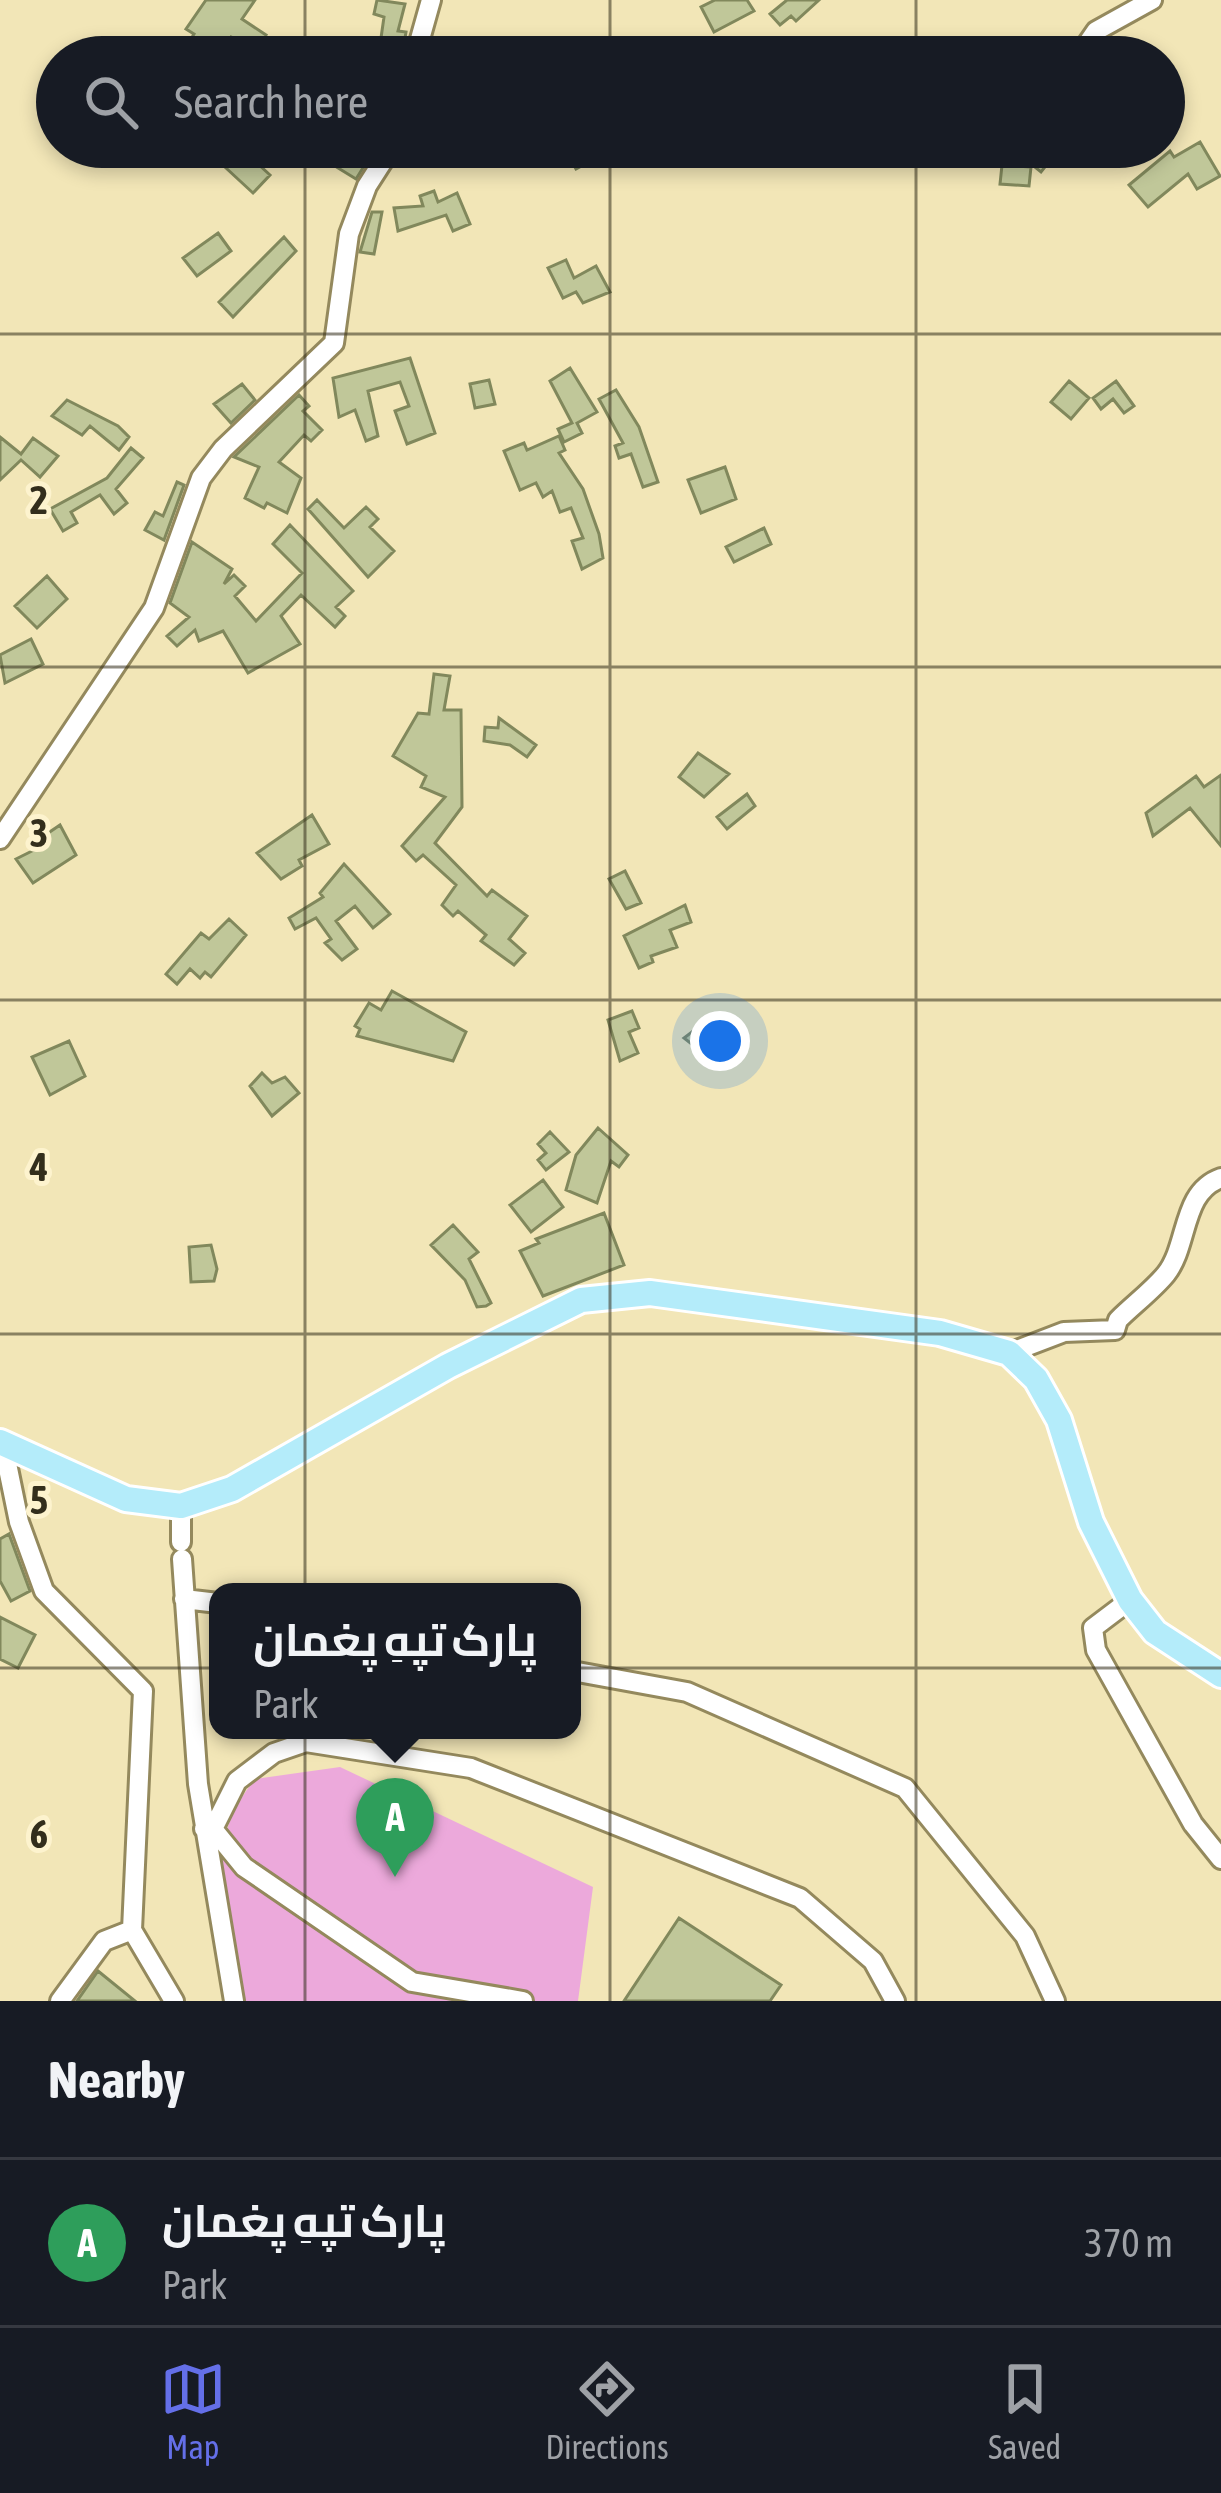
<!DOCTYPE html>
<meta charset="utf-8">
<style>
body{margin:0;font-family:"Asap Condensed",Cairo,sans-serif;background:#242831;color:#f1f3f6}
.you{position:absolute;left:720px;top:1041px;width:42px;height:42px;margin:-30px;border:9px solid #fff;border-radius:50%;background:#1a73e8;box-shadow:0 0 0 18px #1a73e833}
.badge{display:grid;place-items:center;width:78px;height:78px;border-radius:50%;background:#646fe8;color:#fff;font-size:39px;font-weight:700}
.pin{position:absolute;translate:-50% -99px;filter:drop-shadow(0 3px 6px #0008)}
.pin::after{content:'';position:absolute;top:63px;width:42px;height:36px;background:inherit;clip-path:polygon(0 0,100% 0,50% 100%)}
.popup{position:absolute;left:209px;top:1583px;width:372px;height:156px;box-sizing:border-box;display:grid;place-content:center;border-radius:24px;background:#171b24;filter:drop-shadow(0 3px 9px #0005);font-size:39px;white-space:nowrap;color:#9ea1a6}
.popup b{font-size:45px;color:#f1f3f6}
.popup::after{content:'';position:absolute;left:50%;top:100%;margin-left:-24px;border:24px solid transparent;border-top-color:#171b24}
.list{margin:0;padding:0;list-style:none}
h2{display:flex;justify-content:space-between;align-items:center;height:156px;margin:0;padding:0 48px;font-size:51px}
h2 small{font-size:39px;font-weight:400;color:#9ea1a6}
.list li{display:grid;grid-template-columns:78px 1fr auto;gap:36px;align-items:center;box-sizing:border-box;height:168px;padding:0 48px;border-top:3px solid #363941}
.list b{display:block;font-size:45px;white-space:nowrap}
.list p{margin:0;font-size:39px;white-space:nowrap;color:#9ea1a6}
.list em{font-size:39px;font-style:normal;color:#9ea1a6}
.icon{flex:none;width:66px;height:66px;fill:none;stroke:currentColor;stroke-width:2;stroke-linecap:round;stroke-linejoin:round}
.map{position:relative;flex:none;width:1221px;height:2001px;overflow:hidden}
.search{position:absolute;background:#171b24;box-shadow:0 6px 18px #0003;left:36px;right:36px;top:36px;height:132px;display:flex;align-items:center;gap:30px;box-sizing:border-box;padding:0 42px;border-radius:66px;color:#9ea1a6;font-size:45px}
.sheet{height:324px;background:#171b24}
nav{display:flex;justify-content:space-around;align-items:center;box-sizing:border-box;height:168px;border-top:3px solid #363941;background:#171b24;font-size:33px;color:#9ea1a6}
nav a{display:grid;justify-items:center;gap:6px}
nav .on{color:#646fe8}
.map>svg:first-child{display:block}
.green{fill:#eca9db}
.building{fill:#c0c799;stroke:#81885c;stroke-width:3}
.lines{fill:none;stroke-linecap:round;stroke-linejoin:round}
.minor-casing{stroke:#94895d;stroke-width:24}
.major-casing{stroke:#fff;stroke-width:30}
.minor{stroke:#fff;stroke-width:18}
.major{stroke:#b4ecfa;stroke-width:24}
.grid{fill:none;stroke:#332e1c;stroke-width:3;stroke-opacity:0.55}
.grid-label{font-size:39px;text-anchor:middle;font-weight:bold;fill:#332e1c;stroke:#fdf3ce;stroke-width:10;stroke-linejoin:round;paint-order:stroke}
</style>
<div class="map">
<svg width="1221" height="2001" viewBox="0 0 1221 2001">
<rect width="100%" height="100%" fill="#f2e6b7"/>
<path class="green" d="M340,1767L593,1887L578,2001H244C227,1917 196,1852 255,1779Z"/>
<path class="building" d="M206,0H255L242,19L266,35L256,50L231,37L216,57H180L194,34L186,29Z
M377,0L405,4L398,31L406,32L404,44L397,43L393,56L379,52L384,17L374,14Z
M715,0H747L754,11L714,32L701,7Z
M787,0H819L796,21L791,16L780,25L770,14Z
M1200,142L1220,176L1197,189L1188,174L1148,207L1129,185L1170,151L1174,157Z
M304,147H376L356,179Z
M564,147H595L600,156L576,169Z
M1010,147H1061L1041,172Z
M243,150L270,175L253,193L226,168Z
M1002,165L1031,167L1029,186L1000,184Z
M434,191L438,202L457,193L470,224L453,231L446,215L398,231L394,208L423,206L420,196Z
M372,212H382L374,254L360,252Z
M218,233L231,251L197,276L183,258Z
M284,237L296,251L233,317L219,302Z
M566,260L574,278L596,266L610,292L583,303L576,292L563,298L548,268Z
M410,358L435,433L407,444L395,411L409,406L400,382L368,391L378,436L366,441L355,410L339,417L333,378Z
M570,368L597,412L577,423L582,433L564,442L558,429L572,423L550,381Z
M489,380L495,404L475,408L470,384Z
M1069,381L1089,398L1071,419L1051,402Z
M1116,381L1134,406L1124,413L1113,399L1101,409L1093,398Z
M242,384L255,400L231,423L214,404Z
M616,390L639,427L658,482L643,487L631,454L619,458L615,446L623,443L599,399Z
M299,395L309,406L303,411L322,430L311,441L304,435L279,462L301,478L287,513L267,503L264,508L245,498L259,467L234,457Z
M67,400L118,426L129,437L119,450L90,426L82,435L52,416Z
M559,436L565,450L559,453L583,489L599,534L603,558L582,569L572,541L583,538L571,508L560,512L552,491L543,497L536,483L520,490L504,451L524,443L527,450Z
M0,437L21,454L33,438L58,456L40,477L21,460L0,480Z
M131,448L143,458L116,489L127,503L114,514L100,495L71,512L77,523L63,531L50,509L107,478Z
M725,467L736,499L701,513L688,480Z
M177,482L184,485L164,540L145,530L155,512L163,516Z
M317,500L344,528L366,507L378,519L370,527L394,551L368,577L308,509Z
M290,525L353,591L336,607L345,616L335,627L301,595L281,616L300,644L248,673L223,631L199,641L195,630L177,646L167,636L189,617L170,603L192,542L232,569L224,584L234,575L245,586L235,596L256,621L302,573L273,544Z
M764,528L771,544L734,562L726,547Z
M47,576L67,599L37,628L15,606Z
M31,639L43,664L5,683L0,655Z
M434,674L450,676L444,710H461L462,807L435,843L487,896L492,890L527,916L509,939L525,953L514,965L481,941L486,935L458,911L453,916L442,905L456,885L423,855L416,861L402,846L445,797L421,787L426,776L393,756L418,713L429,714Z
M499,718L536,745L527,757L510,745L484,741L485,727L498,728Z
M698,753L729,774L704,797L679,777Z
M1221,775V846L1190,808L1153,836L1146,813L1196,776L1204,787Z
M747,794L755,806L727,829L717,817Z
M312,815L329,844L299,860L302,866L281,879L257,853Z
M60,825L76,855L33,883L16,859L42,846L38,840Z
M344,864L390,914L373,928L355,906L336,921L357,949L342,960L325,943L331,939L316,918L295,929L289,918L323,897L320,893Z
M625,871L641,903L626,909L609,879Z
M685,905L691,922L670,930L677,947L651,956L653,962L639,968L624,936Z
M229,919L246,935L211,977L205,972L200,978L190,969L177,984L166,974L201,933L209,939Z
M392,991L466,1032L453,1061L357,1036L360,1029L355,1026L369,1003L381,1010Z
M632,1011L639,1028L629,1032L638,1053L620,1061L608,1020Z
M713,1016L730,1038L707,1056L684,1038Z
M69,1041L85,1076L50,1095L32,1057Z
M262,1073L272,1083L285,1077L299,1093L272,1116L250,1086Z
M598,1128L628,1155L619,1167L611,1161L597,1203L566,1190L576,1155Z
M550,1132L569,1152L546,1170L538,1160L546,1153L538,1144Z
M543,1180L563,1207L531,1232L510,1205Z
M604,1213L624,1265L543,1296L520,1251L539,1243L536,1239Z
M453,1225L478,1252L469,1259L491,1303L486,1306L477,1307L465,1280L431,1245Z
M211,1245L217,1269L214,1281L191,1282L189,1247Z
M9,1534L30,1591L11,1601L0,1581V1539Z
M0,1617L35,1635L18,1668L0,1659Z
M679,1918L781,1985L770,2001H624Z
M98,1971L135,2001H77Z"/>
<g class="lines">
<g class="minor-casing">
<path id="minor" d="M415,57L431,0
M1078,57L1096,31L1152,0
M0,839L154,608L201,478L223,449L334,343L349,234L367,186L392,147
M1009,1353L1064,1332L1115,1330L1118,1320C1133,1305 1153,1290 1166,1274C1189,1245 1181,1192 1221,1178
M3,1444L19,1522L44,1591L143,1691L132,1930L174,2001
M181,1506V1542
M182,1559L198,1784L234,2001
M184,1599L218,1603
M1130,1600L1093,1628L1096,1650L1193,1824L1221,1859
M572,1671L687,1692L905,1788L1025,1936L1055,2001
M204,1829H213L244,1867L412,1982L523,2001
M213,1829L237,1781L274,1753L306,1742L471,1768L800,1898L873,1961L895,2001
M60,2001L104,1941L132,1930"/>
</g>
<g class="major-casing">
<path id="major" d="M0,1442L126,1499L181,1506L232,1489L448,1366L581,1300L650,1293L940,1333L1009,1353L1036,1379L1059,1420L1091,1522L1130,1600L1155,1632L1221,1675"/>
</g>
<use href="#minor" class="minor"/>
<use href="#major" class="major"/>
</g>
<path class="grid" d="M305,0V57M610,0V57M916,0V57M305,147V2001M610,147V2001M916,147V2001M0,334H1221M0,667H1221M0,1000H1221M0,1334H1221M0,1668H1221"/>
<g class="grid-label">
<text x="39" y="514">2</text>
<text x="39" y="847">3</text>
<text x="39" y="1181">4</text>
<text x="39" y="1514">5</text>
<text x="39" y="1848">6</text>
</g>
</svg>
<div class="you"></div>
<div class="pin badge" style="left:395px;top:1877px;background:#2e9e5b">A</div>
<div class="popup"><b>پارک تپهِ پغمان</b>Park</div>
<div class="search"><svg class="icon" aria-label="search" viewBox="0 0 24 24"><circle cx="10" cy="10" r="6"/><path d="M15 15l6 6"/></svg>Search here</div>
</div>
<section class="sheet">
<h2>Nearby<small></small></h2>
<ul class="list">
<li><span class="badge" style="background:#2e9e5b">A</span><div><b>پارک تپهِ پغمان</b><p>Park</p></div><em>370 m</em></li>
</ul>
</section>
<nav>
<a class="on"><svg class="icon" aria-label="map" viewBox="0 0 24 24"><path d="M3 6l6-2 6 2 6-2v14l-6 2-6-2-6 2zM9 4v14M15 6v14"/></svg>Map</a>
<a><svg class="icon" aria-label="directions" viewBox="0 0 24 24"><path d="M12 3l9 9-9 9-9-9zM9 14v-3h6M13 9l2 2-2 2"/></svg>Directions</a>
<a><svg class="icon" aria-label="saved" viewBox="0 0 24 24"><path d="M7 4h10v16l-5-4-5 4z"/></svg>Saved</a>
</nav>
